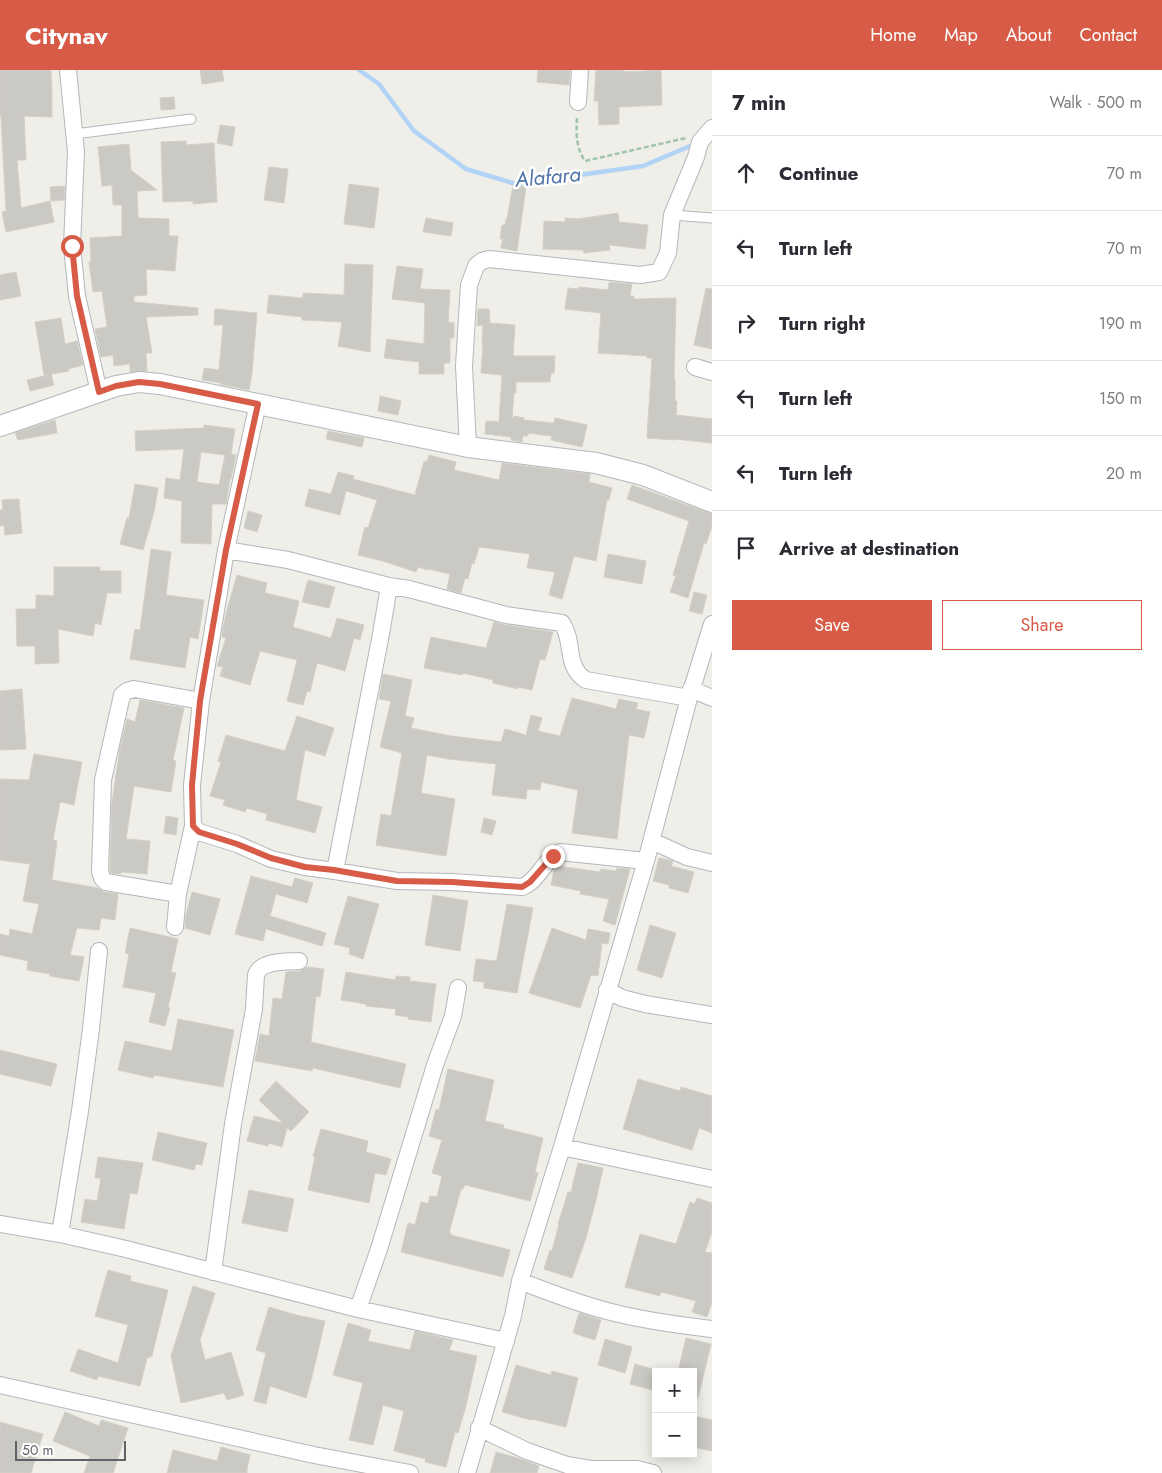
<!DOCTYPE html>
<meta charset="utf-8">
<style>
body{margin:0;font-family:Jost,sans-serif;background:#f7f7f7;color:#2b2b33}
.controls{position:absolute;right:15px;bottom:15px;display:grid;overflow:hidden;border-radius:0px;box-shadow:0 2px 12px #0003}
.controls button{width:45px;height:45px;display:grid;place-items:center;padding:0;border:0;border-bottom:1px solid #e1e1e2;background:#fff;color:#2b2b33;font:25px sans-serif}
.scale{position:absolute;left:15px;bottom:12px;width:111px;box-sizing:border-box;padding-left:5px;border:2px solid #5f6266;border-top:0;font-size:14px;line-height:18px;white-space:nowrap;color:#5f6266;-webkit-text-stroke:4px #fff;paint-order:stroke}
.stop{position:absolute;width:15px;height:15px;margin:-11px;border:4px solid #d75b46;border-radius:50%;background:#fff}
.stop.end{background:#d75b46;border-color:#fff;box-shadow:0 1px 5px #0008}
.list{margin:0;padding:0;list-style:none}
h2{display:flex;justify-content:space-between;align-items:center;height:65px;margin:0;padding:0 20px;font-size:21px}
h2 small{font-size:16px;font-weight:400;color:#7c7c81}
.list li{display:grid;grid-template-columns:32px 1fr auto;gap:15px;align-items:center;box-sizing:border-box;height:75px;padding:0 20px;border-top:1px solid #e1e1e2}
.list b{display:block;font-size:19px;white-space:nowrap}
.list em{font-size:16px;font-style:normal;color:#7c7c81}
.actions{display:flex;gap:10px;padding:15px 20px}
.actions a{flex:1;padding:11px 0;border:1px solid #d75b46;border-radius:0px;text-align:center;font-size:18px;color:#d75b46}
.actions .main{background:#d75b46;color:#fff}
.icon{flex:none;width:28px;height:28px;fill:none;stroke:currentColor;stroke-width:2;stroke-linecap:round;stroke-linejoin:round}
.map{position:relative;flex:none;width:712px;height:1403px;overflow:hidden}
header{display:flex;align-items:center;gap:30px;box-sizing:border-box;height:70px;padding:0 25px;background:#d75b46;color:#fff}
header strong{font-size:24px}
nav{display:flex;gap:28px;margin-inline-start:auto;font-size:18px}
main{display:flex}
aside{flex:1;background:#fff}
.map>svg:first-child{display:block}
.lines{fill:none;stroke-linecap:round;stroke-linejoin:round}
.stream{stroke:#b1d3f6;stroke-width:4.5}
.building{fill:#cbc9c4;stroke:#d3d0c6;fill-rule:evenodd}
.service-casing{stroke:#b4b7ba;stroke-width:11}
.minor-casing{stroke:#b4b7ba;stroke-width:18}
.tertiary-casing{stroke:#b4b7ba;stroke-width:22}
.path{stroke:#a1c4ad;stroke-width:2.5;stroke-dasharray:5 2.5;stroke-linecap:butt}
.service{stroke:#fff;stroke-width:9}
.minor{stroke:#fff;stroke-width:16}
.tertiary{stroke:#fff;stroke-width:20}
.route{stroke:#d75b46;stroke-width:6}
.labels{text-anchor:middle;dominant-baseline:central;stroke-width:5;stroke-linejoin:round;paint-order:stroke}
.water-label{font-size:21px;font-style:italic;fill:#4e73a7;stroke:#fff}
</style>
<header>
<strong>Citynav</strong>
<nav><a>Home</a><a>Map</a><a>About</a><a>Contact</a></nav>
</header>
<main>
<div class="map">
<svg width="712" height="1403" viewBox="0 0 712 1403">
<rect width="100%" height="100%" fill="#efeee8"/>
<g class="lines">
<path class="stream" d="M359,0L379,14L414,61L466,99L516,114L643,96L695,74"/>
</g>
<path class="building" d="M0,0H51L52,22V47L24,46L26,90H17L21,138L50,131L54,152L6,162L2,142L6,141L1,46H0Z
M200,0H222L224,11L202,14Z
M538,0H570L569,15L537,12Z
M596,0H624L623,2L661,0L662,35L619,37V54L599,55L598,31H594Z
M174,27L175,39L161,40L160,28Z
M220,55L235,57L232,76L217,73Z
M186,71V75L214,73L217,132L193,134V131L163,132L161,72Z
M129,74L131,100L157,120L137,121L138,148L169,149V166H178L175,201L146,199L147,225L134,226V232L198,238V245L146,247L152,283H146L147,301L130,302V294L114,296L113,285L101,287L95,259L107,257L102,221L93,222L89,192L91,191L90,168L122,166V135H113L112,115L102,116L98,77Z
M269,97L288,99L284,133L264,130Z
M349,114L379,118L374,158L344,154Z
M513,115L526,117L517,181L501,178L503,169H500L502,155H505L506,149H507Z
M65,116L64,130L51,131L50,117Z
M618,143L619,152L648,155L645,179L609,175L610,180L584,183L583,180L543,179L544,151L565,152V148L578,149Z
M426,148L453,153L451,166L423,162Z
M345,194L373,195L370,282L338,276L342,252L302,250V247L267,243L269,225L303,228V223L344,225Z
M397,196L423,199L420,219L450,220L448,252L454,253V268H450V293H444V304H419V292L384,288L387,269L424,274L425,233L392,229Z
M16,202L21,226L0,230V205Z
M609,212L632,214L630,226H634V229L676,228L674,309H675V331H677L676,345L712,349V373L675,369V370L647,368L652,288H647V286L598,283L601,243L565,239L568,218L578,219L579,217L608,220Z
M706,218L712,219V279L694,275Z
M215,239L257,243L252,304L249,320L220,314L221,313L202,310L204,298L219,300L223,255H214Z
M478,239H489L490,253L515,255L513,286H555L554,303H551L550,312H516V323H514L512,348H514V346L524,348V350L554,353L555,348L587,355L582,377L551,370L552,366L528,363V366H523L522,372L511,370V367L485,364L486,351L499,352L502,305L481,303L483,275H482L483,255L477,256Z
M61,248L65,274L77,271L83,295L68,299L69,301L51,304L54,315L30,321L27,310L48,305H44L35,252Z
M380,326L401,331L398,345L378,341Z
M55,350L57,363L18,370L15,363Z
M204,355L235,359L231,384L236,385L231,409H230L226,434H212L211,474L181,473L182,431L164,428L166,408L180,410L184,379L136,381L135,361L204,358ZM201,382L225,385L219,415L197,412Z
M328,361L364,368L362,377L326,369Z
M429,385L456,392L454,400L499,410L502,393L590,404L589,412L612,418L609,430H607L596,491L574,486L562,529L549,525L555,502L527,498L530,484L479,477L474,494L472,493L468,509L465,508L461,523L447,519L450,504L428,499V500L418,497L416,502L383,491L358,485L365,457L368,458L377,430L346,421L340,445L305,436L309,419L331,424L338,402L354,406L353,409L415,425L424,391L427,392Z
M135,414L158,418L154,442L143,480L120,474L127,448H129Z
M632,415L712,444V456L706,474L704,473L688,528L670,522L676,506L673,505L689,451L627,429Z
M19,429L22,463L5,465L4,455L0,456V440H3L2,430Z
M248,441L262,445L257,462L244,458Z
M151,479L171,482L166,525L204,530L198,569L190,567L185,598L130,589L135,559L140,560Z
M608,484L646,491L642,514L604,507Z
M54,497H100V501H121V523H107L101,555L95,553L93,566L58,559L59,593L35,594V576H17L16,539H36V525L54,526Z
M237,505L267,513L265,523L299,531L293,557L331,568L337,548L364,555L360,570L354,568L345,601L317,593L310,622L307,621L303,635L287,631L297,590L260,581L250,615L220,606L223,597L217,596L226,568L222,567L223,558L227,540Z
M308,510L335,517L329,538L302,532Z
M694,522L707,525L702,544L689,541Z
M494,552L505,555L553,562L545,590L540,589L532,620L518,617V619L493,613V610L463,603L462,605L424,598L431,567L486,578Z
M383,604L412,610L405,646L414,648L411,658L451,666L501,672L505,659L526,665L531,645L542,648L538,661L560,666L572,628L616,639L619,629L638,633L636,639L650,642L644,668L629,665L617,769L572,763L578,720L541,712L540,720L527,719L526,729L492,725L496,694L448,689L427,685L421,723L455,729L446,786L376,775L381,744L391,746L402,683L380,677L391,631L379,629Z
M22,619L26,679L0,680V621Z
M140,630L184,638L173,690L176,691L171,722L134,716L126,769L150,771L147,804L121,802V804L111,803L110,800L112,732L120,678L127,649L135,652Z
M297,646L334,658L325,686L305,680L296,730L322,737L315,763L266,750L267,744L247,738L245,742L223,735L225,730L210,726L221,692L218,691L226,665L285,681Z
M34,684L82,692L74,735L60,732L53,770L57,771L52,810L98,818L104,822L118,824L115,850L101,848L99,860L77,858L70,885L84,887L79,911L50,906V904L27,900L28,891L0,885V864L9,866L10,859L32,864L39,834L23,831L30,794L0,790V709L29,710Z
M166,746L178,748L176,765L164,763Z
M484,748L496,751L492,765L481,762Z
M659,788L673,791L671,796L694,802L688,823L669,818V815L653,811Z
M558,796L600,802L601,799L616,801L617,798L630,799L615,855L603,851L609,829L580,824L581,821L551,815L554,800Z
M251,806L292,817L295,808L313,813L307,833L276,824L270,846L326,863L322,876L266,859L263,871L235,864Z
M192,822L220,829L210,865L185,858L186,845Z
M433,825L468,831L460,881L425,875Z
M348,826L379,834L363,889L349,884L350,878L334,874Z
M507,834L533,838L517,923L484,918V912L473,911L476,889L496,891L497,889Z
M650,855L676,863L662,908L637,900Z
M130,858L178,869L171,902L176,903L168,937L170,938L165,956L149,952L156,923L123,917L129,884L125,883Z
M552,858L586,870L588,859L610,863L608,874L602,873L598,906L591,905L580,938L529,923Z
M307,897L324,899L320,927L316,926L311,972L406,994L400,1018L313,998L312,1001L255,991L260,964L269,966L273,928L282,929L286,902L300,901Z
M346,902L395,910L396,906L410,907V911L436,914L431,952L408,949L409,947L395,945L396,939L366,936V934L341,930Z
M178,949L234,960L223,1017L154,1005L153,1008L118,1000L125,971L172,981Z
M0,980L57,994L51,1016L0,1004Z
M448,999L494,1010L485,1051L504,1055L503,1058L543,1068L535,1102L538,1103L530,1131L465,1115L463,1119H461L449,1163H451V1165L510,1180L503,1207L401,1182L408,1153L415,1155L421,1132L428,1134L430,1126L437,1127L442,1106L432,1103L442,1070L429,1066L436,1039L439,1040Z
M638,1009L680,1021L681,1017L712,1026V1063L699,1058L692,1080L623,1059Z
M276,1011L309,1042L291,1061L287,1058L282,1077L269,1073L268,1076L247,1071L254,1046L283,1053L259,1030Z
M321,1059L368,1071L366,1082L391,1089L386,1105L375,1103L369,1133L308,1120L315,1087L313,1086Z
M158,1062L207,1073L202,1095L196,1094L194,1100L152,1090Z
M98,1087L143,1093L137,1124L130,1123L124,1159L81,1152L85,1129L97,1131L101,1108H95Z
M578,1093L603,1098L596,1130L586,1168L572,1208L544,1199L550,1180L552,1181L559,1154H558L568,1122H571Z
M249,1120L294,1129L287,1162L242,1153Z
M697,1128L712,1133V1162L705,1182L712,1183V1232L707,1247L692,1242L696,1231L661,1222L660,1226L625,1217L640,1164L676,1174L690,1132L695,1134Z
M108,1200L131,1206L130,1211L168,1220L152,1286L147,1288L140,1316L98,1306L97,1310L70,1301L78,1279L118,1293L128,1255L95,1246Z
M193,1216L215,1223L200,1270L205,1290L231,1282L244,1325L227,1330L224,1323L181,1333L171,1286Z
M269,1237L296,1245L325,1251L312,1307L306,1328L270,1316L266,1334L254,1331L266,1283L256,1280Z
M579,1243L601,1250L595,1270L573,1263Z
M348,1253L371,1260L368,1271L410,1280L415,1261L453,1270L449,1280L477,1286L466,1336L458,1363L455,1362L446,1397L425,1392L426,1389L394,1381L404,1341L383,1335L373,1375L349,1370L363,1313L333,1305Z
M686,1268L711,1274L698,1328H693V1302H678Z
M605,1269L632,1277L625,1303L598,1295Z
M635,1294L656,1300V1321L630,1314Z
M516,1295L551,1305L552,1301L578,1308L566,1357L531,1349V1350L502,1342Z
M65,1342L99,1356L101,1350L128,1358L113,1403H84L90,1386L53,1371Z
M693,1346L712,1350V1381L693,1377Z
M0,1352L43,1364L31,1403H0Z
M221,1377L250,1385L247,1399V1403H167L173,1380L217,1391Z
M496,1382L518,1388L539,1396L537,1403H490Z"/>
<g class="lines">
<g class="service-casing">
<path id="service" d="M75,64L191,49
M672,145L712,148"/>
</g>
<g class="minor-casing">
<path id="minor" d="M68,0L76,82L72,176L77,226L99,322
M578,32L580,0
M695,297L712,302
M468,377L464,296L469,215L476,196L482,191L489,189L640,205L659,202L668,183L672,145L696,87L700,72L712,58
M226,480L288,490L389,516L409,519L506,545L562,553C575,573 564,596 586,610L689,628
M691,619L712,628
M193,756L199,762L237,774L271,789L305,797L335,801L397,811L452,812L522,817C538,812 544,789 560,782L646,791
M652,771L687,787L712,793
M335,801L381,564L389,516
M178,824L106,812L102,808L100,801L103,710L122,625L127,621L134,619L201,631
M175,857L178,824L193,756L192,715L201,631L226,480L258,333
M607,920L622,928L645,934L712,945
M562,1077L712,1109
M0,1154L60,1164L126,1179L358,1239L506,1271
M60,1164L80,1041L91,959L99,881
M213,1202L233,1054L254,939L256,905C261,890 286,892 299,891
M520,1211C548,1222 577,1233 607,1241C641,1250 677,1255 712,1259
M358,1239L379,1179L435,995L453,946L458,918
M0,1315L314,1385L410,1403
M479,1358L527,1381L567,1395L591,1399H637L653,1403
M467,1403L513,1246L520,1211L562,1077L646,791L689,628L712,554"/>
</g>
<g class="tertiary-casing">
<path id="tertiary" d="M0,356L116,316L139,312L160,314L468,377L596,393L643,405L712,432"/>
</g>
<path class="path" d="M577,48C576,64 576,78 585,91L686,68"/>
<use href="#service" class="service"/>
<use href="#minor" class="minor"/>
<use href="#tertiary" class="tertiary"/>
</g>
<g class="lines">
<path class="route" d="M72,176L77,226L99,322L116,316L139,312L160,314L258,334L226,480L200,631L192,715L193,756L199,762L237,774L271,788L305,797L334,800L397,811L452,812L522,817L530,812L553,786"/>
</g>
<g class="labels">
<g class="water-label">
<text transform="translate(548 107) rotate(-5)">Alafara</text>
</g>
</g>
</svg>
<div class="controls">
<button>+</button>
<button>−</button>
</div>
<div class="scale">50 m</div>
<div class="stop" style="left:72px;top:176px"></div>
<div class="stop end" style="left:553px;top:786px"></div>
</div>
<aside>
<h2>7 min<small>Walk · 500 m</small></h2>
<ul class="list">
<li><svg class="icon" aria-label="ahead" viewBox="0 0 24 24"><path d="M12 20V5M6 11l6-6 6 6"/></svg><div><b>Continue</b></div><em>70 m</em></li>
<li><svg class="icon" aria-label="left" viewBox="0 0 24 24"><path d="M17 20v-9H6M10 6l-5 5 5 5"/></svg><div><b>Turn left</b></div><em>70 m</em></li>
<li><svg class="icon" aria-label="right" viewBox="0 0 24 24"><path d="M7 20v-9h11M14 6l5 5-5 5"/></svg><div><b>Turn right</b></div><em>190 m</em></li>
<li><svg class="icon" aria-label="left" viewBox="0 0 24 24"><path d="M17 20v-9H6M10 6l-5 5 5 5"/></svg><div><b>Turn left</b></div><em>150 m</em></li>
<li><svg class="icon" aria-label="left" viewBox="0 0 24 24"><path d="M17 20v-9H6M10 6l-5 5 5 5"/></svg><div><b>Turn left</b></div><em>20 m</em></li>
<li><svg class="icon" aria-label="arrive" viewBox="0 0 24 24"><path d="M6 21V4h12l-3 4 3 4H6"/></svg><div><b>Arrive at destination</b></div></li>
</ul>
<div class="actions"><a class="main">Save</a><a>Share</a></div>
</aside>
</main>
